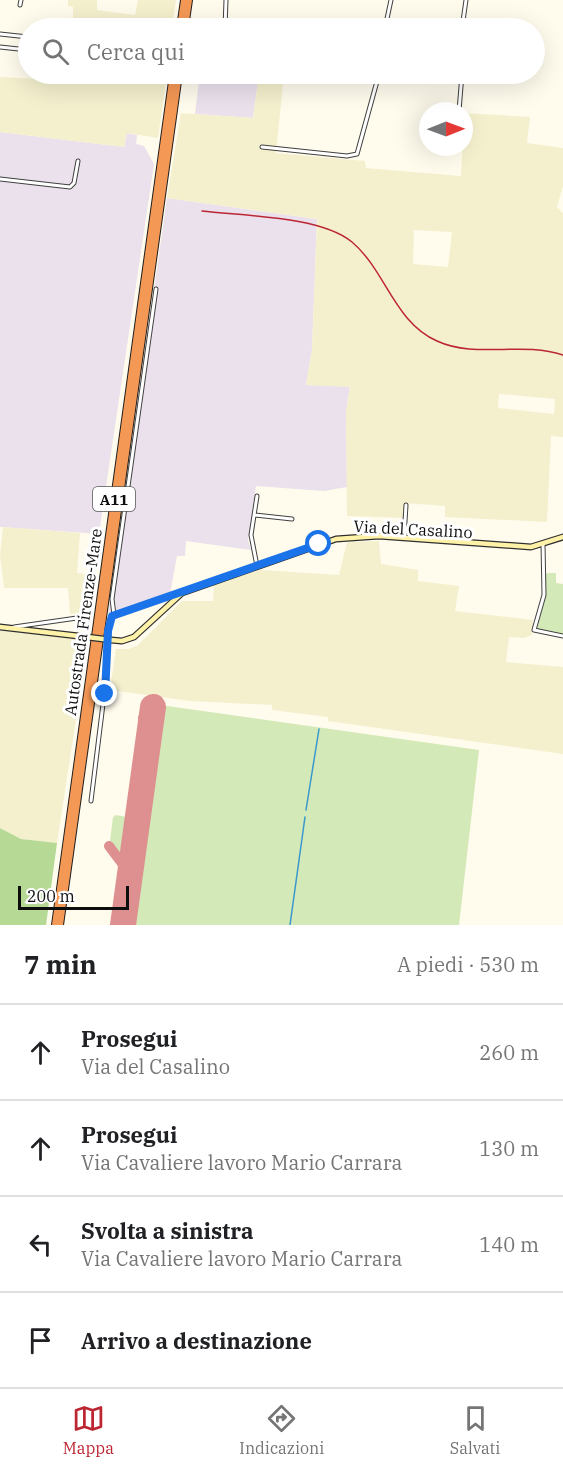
<!DOCTYPE html>
<html lang="it">
<meta charset="utf-8">
<style>
body{margin:0;font-family:"IBM Plex Serif",serif;background:#f6f6f6;color:#202124}
.compass{position:absolute;left:419px;top:102px;width:54px;height:54px;border-radius:50%;background:#fff;box-shadow:0 6px 24px #0002;rotate:89deg}
.scale{position:absolute;left:18px;bottom:15px;width:111px;box-sizing:border-box;padding-left:6px;border:3px solid #0d0d0d;border-top:0;font-size:16px;line-height:21px;white-space:nowrap;color:#0d0d0d;-webkit-text-stroke:4px #fff;paint-order:stroke}
.stop{position:absolute;width:18px;height:18px;margin:-14px;border:4px solid #1a73e8;border-radius:50%;background:#fff}
.stop.end{background:#1a73e8;border-color:#fff;box-shadow:0 2px 6px #0008}
.list{margin:0;padding:0;list-style:none}
h2{display:flex;justify-content:space-between;align-items:center;height:78px;margin:0;padding:0 24px;font-size:26px}
h2 small{font-size:20px;font-weight:400;color:#757577}
.list li{display:grid;grid-template-columns:39px 1fr auto;gap:18px;align-items:center;box-sizing:border-box;height:96px;padding:0 24px;border-top:2px solid #e0e0e0}
.list b{display:block;font-size:22px;white-space:nowrap}
.list p{margin:0;font-size:20px;white-space:nowrap;color:#757577}
.list em{font-size:20px;font-style:normal;color:#757577}
.icon{flex:none;width:33px;height:33px;fill:none;stroke:currentColor;stroke-width:2;stroke-linecap:round;stroke-linejoin:round}
.map{position:relative;flex:none;width:563px;height:925px;overflow:hidden}
.search{position:absolute;background:#fff;box-shadow:0 6px 24px #0002;left:18px;right:18px;top:18px;height:66px;display:flex;align-items:center;gap:15px;box-sizing:border-box;padding:0 21px;border-radius:33px;color:#757577;font-size:22px}
.sheet{height:462px;background:#fff}
nav{display:flex;justify-content:space-around;align-items:center;box-sizing:border-box;height:84px;border-top:2px solid #e0e0e0;background:#fff;font-size:16px;color:#757577}
nav a{display:grid;justify-items:center;gap:3px}
nav .on{color:#bc2633}
.map>svg:first-child{display:block}
.industrial{fill:#eae1ec}
.farmland{fill:#f4f0ce;fill-rule:evenodd}
.green{fill:#d3e9b7}
.forest{fill:#b7d996}
.lines{fill:none;stroke-linecap:round;stroke-linejoin:round}
.stream{stroke:#3998cc;stroke-width:1.5}
.taxiway{stroke:#de9090;stroke-width:10}
.runway{stroke:#de9090;stroke-width:26}
.street-casing{stroke:#404040;stroke-width:5}
.secondary-casing{stroke:#2f2f2f;stroke-width:7}
.highway-casing{stroke:#1e1e1e;stroke-width:8}
.street{stroke:#fff;stroke-width:3}
.secondary{stroke:#fef2a8;stroke-width:4.5}
.highway{stroke:#f49856;stroke-width:6}
.rail{stroke:#bc2633;stroke-width:1.5}
.secondary-bridge-casing{stroke:#2f2f2f;stroke-width:7;stroke-linecap:butt}
.secondary-bridge{stroke:#fef2a8;stroke-width:4.5}
.route{stroke:#1a73e8;stroke-width:8}
.labels{text-anchor:middle;dominant-baseline:central;stroke-width:6;stroke-linejoin:round;paint-order:stroke}
.shield{fill:#fff;stroke:#565656;stroke-width:1.5}
.shield-label{font-size:15px;font-weight:bold;fill:#0d0d0d}
.street-label{font-size:16px;fill:#0d0d0d;stroke:#fff}
</style>
<div class="map">
<svg width="563" height="925" viewBox="0 0 563 925">
<rect width="100%" height="100%" fill="#fffbed"/>
<path class="industrial" d="M200,74H259L253,118L195,114Z
M0,132L124,147L127,133L137,135L136,144L144,146L154,164L99,534L0,527Z
M167,198L317,219L312,350L306,385L350,386L346,413L347,487L324,491L256,486L248,540L251,550L186,541L185,556H177L170,594L108,614Z"/>
<path class="farmland" d="M68,0H97V10L135,15L138,0H176L172,28H64L65,19H73V7L68,6Z
M42,74H167L158,138L127,133L124,147L0,132V77L41,79Z
M259,74H284L276,153L365,161L366,168L461,176L464,113L530,117L527,143L563,148V186L557,207L563,213V437L551,436L547,522L445,517V506L405,503L404,518L347,516L346,413L350,387L306,385L312,350L317,219L167,198L181,113L253,118ZM414,230L452,232L448,267L413,264ZM499,394L555,399L554,414L498,408Z
M3,527L80,533L77,573L94,575L89,612L70,614L68,588H4L0,555Z
M379,541L381,564L418,570V581L459,586L455,611L533,620L532,635L524,638L509,637L506,662L563,667V754L328,721V717L272,710V705L190,701L110,690L116,649H129L138,645L182,601H213L214,584L261,570L339,575L347,542Z
M14,630L88,641L57,843L21,839L0,828V631Z"/>
<path class="green" d="M548,573H556V583L563,584V635L536,630L545,595L544,575Z
M160,705L479,750L459,925H130Z
M116,815L132,818L125,861L110,841L113,817Z"/>
<path class="forest" d="M0,828L21,839L57,843L46,925H0Z"/>
<g class="lines">
<path class="stream" d="M306,810L319,729
M290,925L305,817"/>
<path class="taxiway" d="M143,718L152,720
M109,846L127,870L129,877"/>
<path class="runway" d="M123,925L153,707"/>
<g class="street-casing">
<path id="street" d="M20,5L21,0
M225,28L226,0
M385,28L391,0
M462,28L466,0
M0,34L28,37
M0,47L28,50
M459,111L462,74
M262,147L347,156L357,154L379,74
M0,179L70,187L74,183L78,161
M255,515L292,519
M404,538L406,505
M543,544L544,595L534,630L563,636
M257,566L251,535L257,496
M114,615L112,599L156,289
M14,627L84,617
M91,801L104,696L110,619L114,615L180,593"/>
</g>
<g class="secondary-casing">
<path id="secondary" d="M0,627L87,637
M111,640L122,641L134,637L182,593L336,539L379,536L531,547L563,537"/>
</g>
<g class="highway-casing">
<path id="highway" d="M180,28L184,0
M185,28L189,0
M55,925L173,74
M60,925L179,74"/>
</g>
<use href="#street" class="street"/>
<use href="#secondary" class="secondary"/>
<use href="#highway" class="highway"/>
<path class="rail" d="M202,211C243,216 321,216 352,242C386,271 394,322 437,341C476,359 521,341 563,355"/>
<g class="secondary-bridge-casing">
<path id="secondary-bridge" d="M87,637L111,640"/>
</g>
<use href="#secondary-bridge" class="secondary-bridge"/>
</g>
<g class="lines">
<path class="route" d="M105,694L108,631L112,616L319,544"/>
</g>
<g class="labels">
<rect class="shield" x="93" y="487" width="42" height="24" rx="4.5"/>
<g class="shield-label">
<text x="114" y="499">A11</text>
</g>
<g class="street-label">
<text transform="translate(413 529) rotate(3)">Via del Casalino</text>
<text transform="translate(83 622) rotate(-82)">Autostrada Firenze-Mare</text>
</g>
</g>
</svg>
<svg class="compass" viewBox="-18 -18 36 36"><path d="M0-13l5 13h-10z" fill="#e53935"/><path d="M0 13l5-13h-10z" fill="#757577"/></svg>
<div class="scale">200 m</div>
<div class="stop" style="left:319px;top:544px"></div>
<div class="stop end" style="left:105px;top:694px"></div>
<div class="search"><svg class="icon" aria-label="search" viewBox="0 0 24 24"><circle cx="10" cy="10" r="6"/><path d="M15 15l6 6"/></svg>Cerca qui</div>
</div>
<section class="sheet">
<h2>7 min<small>A piedi · 530 m</small></h2>
<ul class="list">
<li><svg class="icon" aria-label="ahead" viewBox="0 0 24 24"><path d="M12 20V5M6 11l6-6 6 6"/></svg><div><b>Prosegui</b><p>Via del Casalino</p></div><em>260 m</em></li>
<li><svg class="icon" aria-label="ahead" viewBox="0 0 24 24"><path d="M12 20V5M6 11l6-6 6 6"/></svg><div><b>Prosegui</b><p>Via Cavaliere lavoro Mario Carrara</p></div><em>130 m</em></li>
<li><svg class="icon" aria-label="left" viewBox="0 0 24 24"><path d="M17 20v-9H6M10 6l-5 5 5 5"/></svg><div><b>Svolta a sinistra</b><p>Via Cavaliere lavoro Mario Carrara</p></div><em>140 m</em></li>
<li><svg class="icon" aria-label="arrive" viewBox="0 0 24 24"><path d="M6 21V4h12l-3 4 3 4H6"/></svg><div><b>Arrivo a destinazione</b></div></li>
</ul>
</section>
<nav>
<a class="on"><svg class="icon" aria-label="map" viewBox="0 0 24 24"><path d="M3 6l6-2 6 2 6-2v14l-6 2-6-2-6 2zM9 4v14M15 6v14"/></svg>Mappa</a>
<a><svg class="icon" aria-label="directions" viewBox="0 0 24 24"><path d="M12 3l9 9-9 9-9-9zM9 14v-3h6M13 9l2 2-2 2"/></svg>Indicazioni</a>
<a><svg class="icon" aria-label="saved" viewBox="0 0 24 24"><path d="M7 4h10v16l-5-4-5 4z"/></svg>Salvati</a>
</nav>
